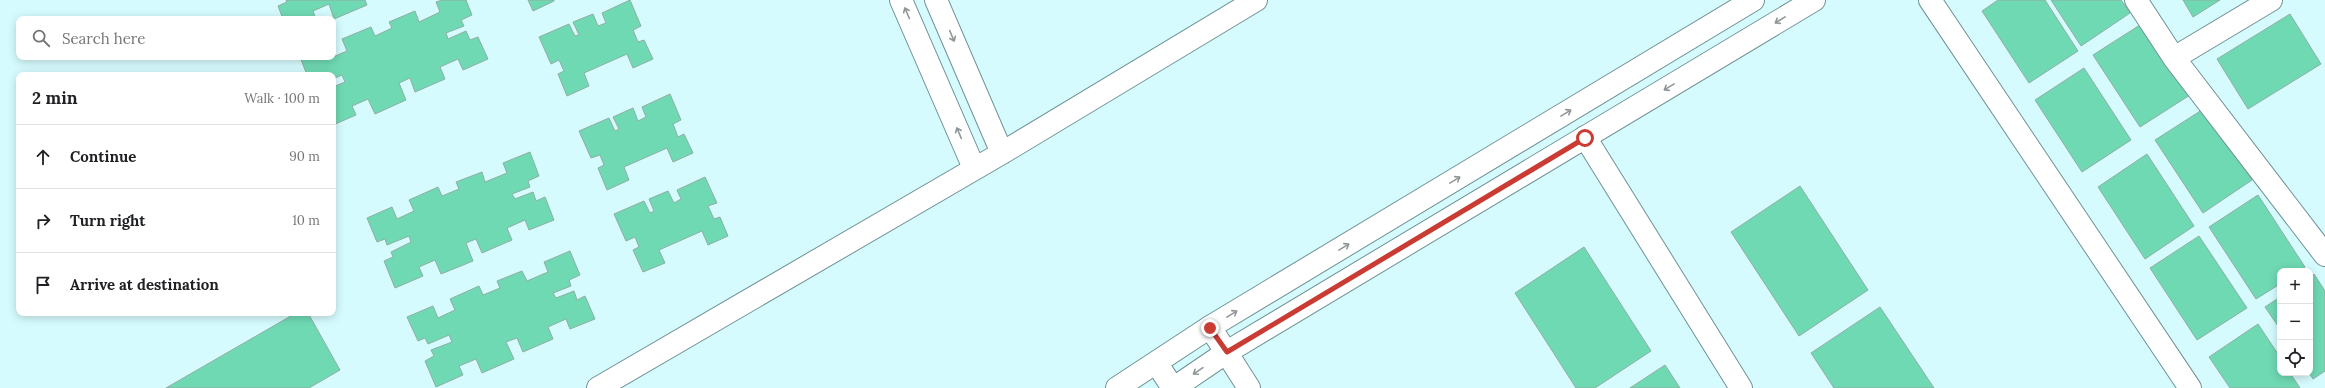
<!DOCTYPE html>
<meta charset="utf-8">
<style>
body{margin:0;font-family:Lora,serif;background:#f6f6f6;color:#202124}
.controls{position:absolute;right:12px;bottom:12px;display:grid;overflow:hidden;border-radius:8px;box-shadow:0 2px 10px #0003}
.controls button{width:36px;height:36px;display:grid;place-items:center;padding:0;border:0;border-bottom:1px solid #e0e0e0;background:#fff;color:#202124;font:20px sans-serif}
.stop{position:absolute;width:12px;height:12px;margin:-9px;border:3px solid #ca3c33;border-radius:50%;background:#fff}
.stop.end{background:#ca3c33;border-color:#fff;box-shadow:0 1px 4px #0008}
.list{margin:0;padding:0;list-style:none}
h2{display:flex;justify-content:space-between;align-items:center;height:52px;margin:0;padding:0 16px;font-size:17px}
h2 small{font-size:13px;font-weight:400;color:#757577}
.list li{display:grid;grid-template-columns:26px 1fr auto;gap:12px;align-items:center;box-sizing:border-box;height:64px;padding:0 16px;border-top:1px solid #e0e0e0}
.list b{display:block;font-size:15px;white-space:nowrap}
.list em{font-size:13px;font-style:normal;color:#757577}
.icon{flex:none;width:22px;height:22px;fill:none;stroke:currentColor;stroke-width:2;stroke-linecap:round;stroke-linejoin:round}
.map{position:relative;flex:none;width:2325px;height:388px;overflow:hidden}
.search{position:absolute;background:#fff;box-shadow:0 2px 10px #0003;left:16px;top:16px;width:320px;height:44px;display:flex;align-items:center;gap:10px;box-sizing:border-box;padding:0 14px;border-radius:8px;color:#757577;font-size:15px}
.panel{position:absolute;background:#fff;box-shadow:0 2px 10px #0003;left:16px;top:72px;width:320px;height:244px;border-radius:8px}
.map>svg:first-child{display:block}
.building{fill:#6fd9b3;stroke:#8faea1}
.lines{fill:none;stroke-linecap:round;stroke-linejoin:round}
.minor-casing{stroke:#709295;stroke-width:24}
.major-casing{stroke:#709295;stroke-width:24}
.minor{stroke:#fff;stroke-width:22}
.major{stroke:#fff;stroke-width:22}
.oneway{stroke:#909697}
.route{stroke:#ca3c33;stroke-width:5}
</style>
<div class="map">
<svg width="2325" height="388" viewBox="0 0 2325 388">
<rect width="100%" height="100%" fill="#d6fbfe"/>
<path class="building" d="M286,0H365L367,5L334,19L329,4L313,11L316,19H283L278,6L287,2Z
M442,0H466L472,15L461,20L464,26L446,33L448,39L466,31L470,40L478,37L488,59L463,70L458,59L440,67L445,79L415,92L410,78L399,83L406,100L375,114L368,99L352,106L356,115L333,125V87L345,82L342,75L333,79V75H307L300,57H333L347,51L342,39L371,27L375,36L392,28L389,22L415,11L419,22L440,12L436,2Z
M528,0H554V1L533,11Z
M630,0L641,26L633,30L638,42L644,40L653,59L633,68L627,54L584,73L589,86L567,96L558,74L564,71L559,60L551,64L539,37L569,24L575,36L579,35L573,22L593,14L598,26L606,23L602,13Z
M1998,0H2045L2078,51L2029,83L1982,11Z
M2051,0H2121L2130,13L2081,46Z
M2183,0H2220L2193,17Z
M2290,14L2321,64L2248,109L2217,59Z
M2143,23L2190,95L2140,127L2093,55Z
M2084,68L2131,140L2082,172L2035,100Z
M670,94L681,120L673,124L678,137L684,134L693,153L673,162L667,148L624,167L629,180L607,190L598,168L604,165L600,155L591,158L579,131L609,118L615,131L619,129L613,117L633,108L638,121L646,117L642,107Z
M2205,108L2252,180L2203,213L2155,140Z
M530,152L539,176L528,181L530,187L512,194L515,199L533,192L536,201L545,197L554,220L529,230L525,220L507,228L512,240L482,253L476,239L466,243L473,261L441,274L435,260L419,267L423,276L395,288L384,261L393,257L391,252L411,242L409,236L387,245L385,239L377,242L367,218L392,207L397,219L414,211L409,200L438,187L442,196L459,189L456,182L482,172L485,182L507,173L503,163Z
M2147,154L2194,226L2145,259L2098,187Z
M705,177L717,203L708,206L714,219L720,217L728,236L708,245L702,231L659,250L665,263L643,272L633,250L639,247L635,237L626,241L614,214L644,201L650,213L654,211L649,199L668,191L674,203L681,199L677,190Z
M1800,186L1868,290L1799,336L1731,232Z
M2258,195L2305,267L2299,271H2280V284L2256,299L2209,227Z
M2199,236L2247,308L2197,340L2150,268Z
M1584,247L1651,351L1595,388H1576L1515,293Z
M570,251L580,275L569,280L571,286L553,293L556,298L574,291L577,300L585,296L595,319L570,329L566,319L548,327L553,339L523,352L517,338L506,342L514,359L482,373L476,359L459,366L463,375L436,387L425,361L434,356L431,350L452,342L449,335L428,344L425,338L418,341L407,317L433,306L438,318L455,310L450,299L479,286L483,295L500,288L497,281L522,271L527,281L548,272L544,262Z
M2314,274L2325,291V371L2313,379L2309,373L2310,277Z
M2280,297V329L2265,307Z
M1880,307L1934,388H1834L1811,353Z
M296,313H308L340,370L309,388H166Z
M2258,324L2280,357V373H2290L2300,388H2230L2209,357Z
M1665,365L1680,388H1630Z"/>
<g class="lines">
<g class="minor-casing">
<path id="minor" d="M901,0L974,168
M936,0L1002,153
M1930,0L2190,388
M2136,0L2174,58L2325,255
M2174,58L2271,0
M1585,137L1741,388
M1210,327L1249,388
M1157,364L1173,388
M598,388L1002,153L1256,0"/>
</g>
<g class="major-casing">
<path id="major" d="M1117,388L1210,327L1753,0
M1174,388L1227,352L1814,0"/>
</g>
<use href="#minor" class="minor"/>
<use href="#major" class="major"/>
</g>
<defs><path id="oneway-shaft" d="M-6 0H5M1.5-3L5.5 0L1.5 3" fill="none" stroke-width="1.6" stroke-linecap="round" stroke-linejoin="round"/></defs>
<g class="oneway">
<use href="#oneway-shaft" transform="translate(907 13) rotate(-113)"/>
<use href="#oneway-shaft" transform="translate(1780 20) rotate(149)"/>
<use href="#oneway-shaft" transform="translate(952 36) rotate(67)"/>
<use href="#oneway-shaft" transform="translate(1669 87) rotate(149)"/>
<use href="#oneway-shaft" transform="translate(1566 113) rotate(-31)"/>
<use href="#oneway-shaft" transform="translate(959 133) rotate(-113)"/>
<use href="#oneway-shaft" transform="translate(1455 180) rotate(-31)"/>
<use href="#oneway-shaft" transform="translate(1344 247) rotate(-31)"/>
<use href="#oneway-shaft" transform="translate(1232 314) rotate(-31)"/>
<use href="#oneway-shaft" transform="translate(1198 371) rotate(146)"/>
</g>
<g class="lines">
<path class="route" d="M1210,328L1227,352L1585,138"/>
</g>
</svg>
<div class="controls">
<button>+</button>
<button>−</button>
<button><svg class="icon" aria-label="locate" viewBox="0 0 24 24"><circle cx="12" cy="12" r="6"/><path d="M12 2v4M12 18v4M2 12h4M18 12h4"/></svg></button>
</div>
<div class="stop" style="left:1585px;top:138px"></div>
<div class="stop end" style="left:1210px;top:328px"></div>
<div class="search"><svg class="icon" aria-label="search" viewBox="0 0 24 24"><circle cx="10" cy="10" r="6"/><path d="M15 15l6 6"/></svg>Search here</div>
<section class="panel">
<h2>2 min<small>Walk · 100 m</small></h2>
<ul class="list">
<li><svg class="icon" aria-label="ahead" viewBox="0 0 24 24"><path d="M12 20V5M6 11l6-6 6 6"/></svg><div><b>Continue</b></div><em>90 m</em></li>
<li><svg class="icon" aria-label="right" viewBox="0 0 24 24"><path d="M7 20v-9h11M14 6l5 5-5 5"/></svg><div><b>Turn right</b></div><em>10 m</em></li>
<li><svg class="icon" aria-label="arrive" viewBox="0 0 24 24"><path d="M6 21V4h12l-3 4 3 4H6"/></svg><div><b>Arrive at destination</b></div></li>
</ul>
</section>
</div>
